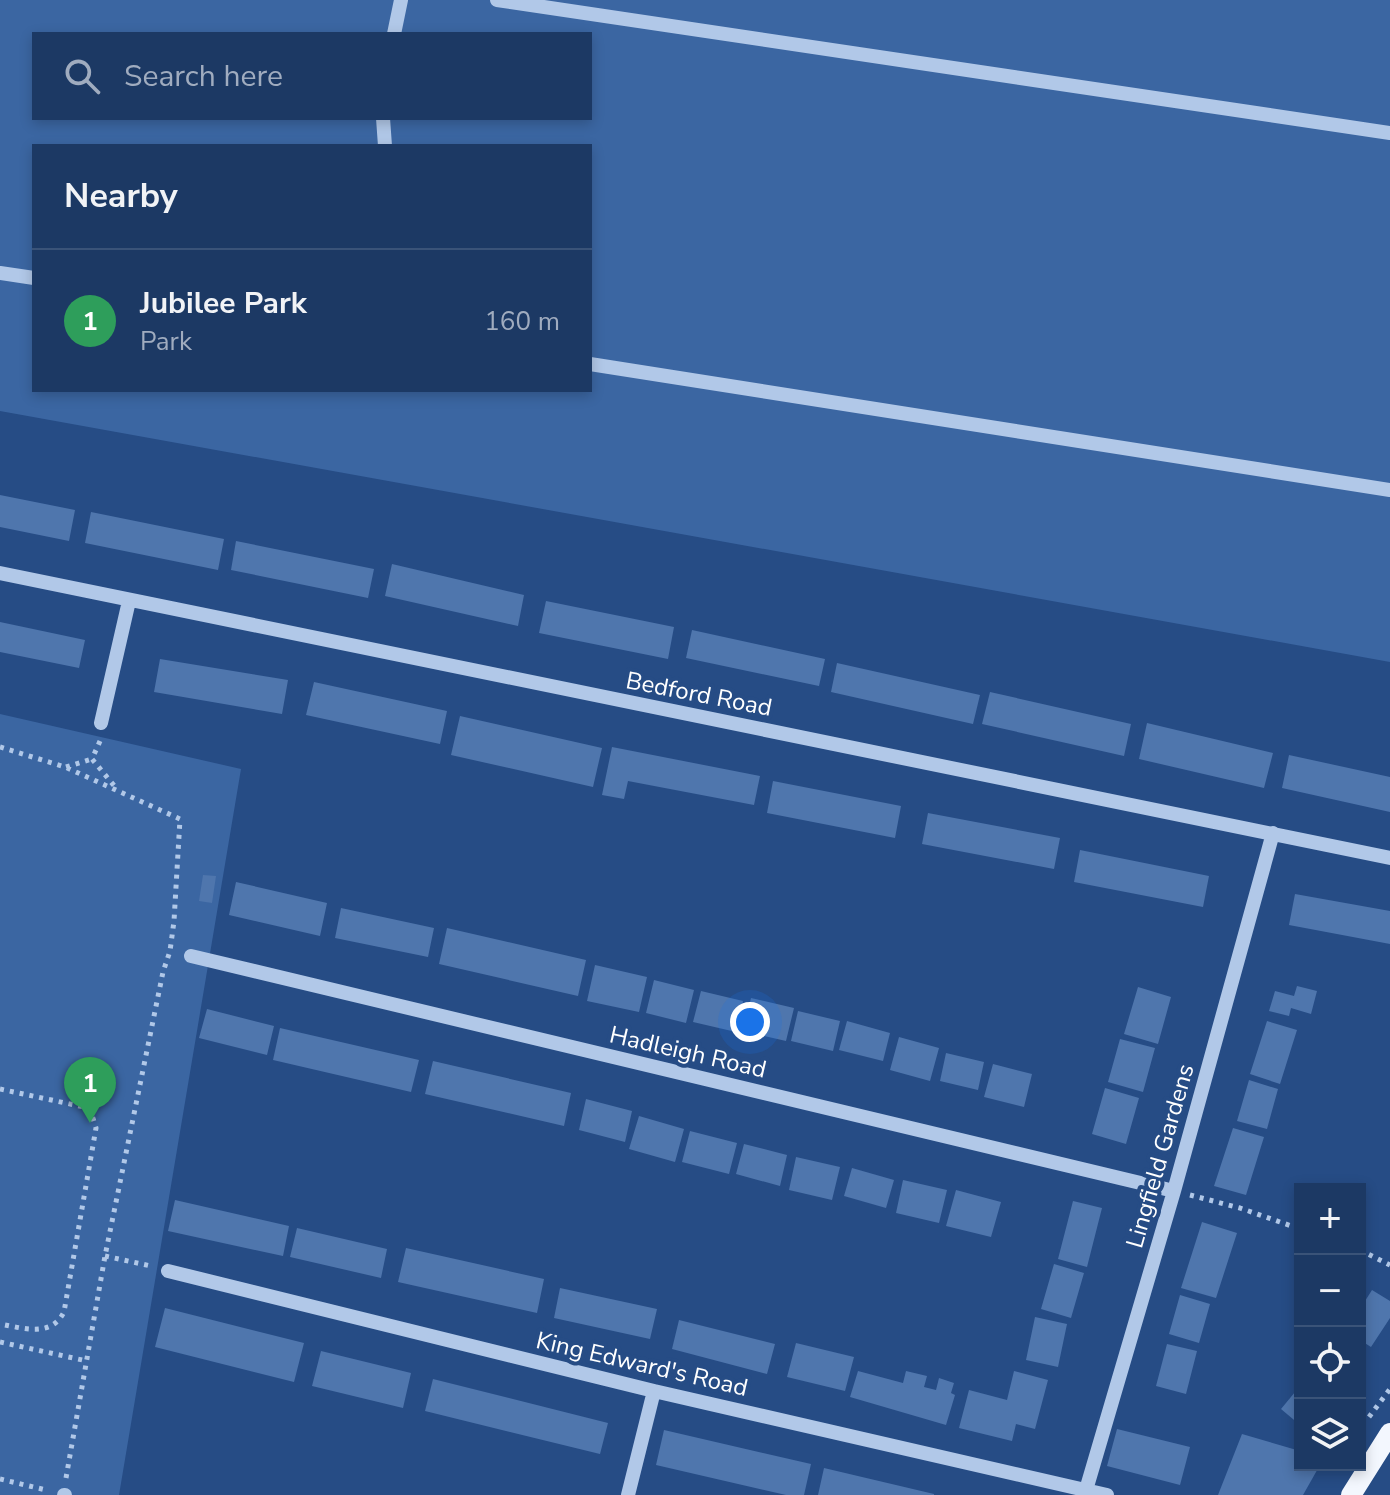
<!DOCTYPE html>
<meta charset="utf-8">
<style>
body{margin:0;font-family:"Nunito Sans",sans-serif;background:#25406a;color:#f1f3f6}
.controls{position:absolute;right:24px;bottom:24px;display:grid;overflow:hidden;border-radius:0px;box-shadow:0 4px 12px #0003}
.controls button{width:72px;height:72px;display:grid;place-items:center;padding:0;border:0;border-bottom:2px solid #3a5378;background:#1c3964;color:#f1f3f6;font:40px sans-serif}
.you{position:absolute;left:750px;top:1022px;width:28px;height:28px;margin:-20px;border:6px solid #fff;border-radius:50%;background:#1a73e8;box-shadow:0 0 0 12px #1a73e833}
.badge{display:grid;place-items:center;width:52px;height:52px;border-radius:50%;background:#8c9099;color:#fff;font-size:26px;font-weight:700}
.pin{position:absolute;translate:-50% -66px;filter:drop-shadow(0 2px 4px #0008)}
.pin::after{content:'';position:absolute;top:42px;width:28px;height:24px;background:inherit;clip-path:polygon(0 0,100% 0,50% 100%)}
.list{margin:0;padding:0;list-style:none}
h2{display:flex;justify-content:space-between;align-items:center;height:104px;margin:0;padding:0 32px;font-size:34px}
h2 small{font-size:26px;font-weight:400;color:#a0acbf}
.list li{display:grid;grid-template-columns:52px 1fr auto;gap:24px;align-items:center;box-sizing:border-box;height:144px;padding:0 32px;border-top:2px solid #3a5378}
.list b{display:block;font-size:30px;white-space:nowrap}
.list p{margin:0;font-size:26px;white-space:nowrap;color:#a0acbf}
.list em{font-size:26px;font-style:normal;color:#a0acbf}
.icon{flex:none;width:44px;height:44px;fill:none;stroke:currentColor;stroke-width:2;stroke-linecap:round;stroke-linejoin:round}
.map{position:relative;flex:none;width:1390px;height:1495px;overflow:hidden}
.search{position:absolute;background:#1c3964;box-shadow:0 4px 12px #0003;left:32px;top:32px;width:560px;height:88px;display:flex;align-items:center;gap:20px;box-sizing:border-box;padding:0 28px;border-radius:0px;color:#a0acbf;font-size:30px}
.panel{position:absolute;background:#1c3964;box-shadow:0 4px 12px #0003;left:32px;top:144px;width:560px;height:248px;border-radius:0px}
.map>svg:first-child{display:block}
.green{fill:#3b66a2;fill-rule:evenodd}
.building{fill:#4f76ad}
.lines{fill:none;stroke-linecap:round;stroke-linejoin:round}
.path{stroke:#b1c8e8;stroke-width:5;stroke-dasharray:4 6;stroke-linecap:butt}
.minor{stroke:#b1c8e8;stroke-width:14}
.major{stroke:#f3f7fe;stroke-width:20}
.labels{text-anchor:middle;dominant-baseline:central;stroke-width:8;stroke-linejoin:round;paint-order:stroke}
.street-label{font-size:24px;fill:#fff;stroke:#264c85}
</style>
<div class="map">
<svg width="1390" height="1495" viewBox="0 0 1390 1495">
<rect width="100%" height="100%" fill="#264c85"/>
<path class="green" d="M0,0H1390V662L0,411ZM34,34H590V118H34ZM34,146H590V390H34Z
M0,714L241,769L119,1495H0Z"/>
<path class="building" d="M0,495L75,510L69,541L0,527Z
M91,512L224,539L218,570L85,543Z
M236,541L374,569L368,598L231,570Z
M392,564L524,595L518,626L385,596Z
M546,601L674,627L668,659L539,633Z
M0,622L85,640L79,668L0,652Z
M692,630L825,659L819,686L686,658Z
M160,659L288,680L282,714L154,692Z
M837,663L980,695L973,724L831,692Z
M314,682L447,711L440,744L306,715Z
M990,692L1131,724L1124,756L982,724Z
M460,716L602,748L593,787L451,755Z
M1147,723L1273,753L1264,788L1139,759Z
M612,747L760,776L754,805L628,781L624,799L602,795Z
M1289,755L1390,777V812L1282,788Z
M773,781L901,806L895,838L767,813Z
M928,813L1060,838L1054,869L922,844Z
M1080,850L1209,876L1203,907L1074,882Z
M203,875L216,876L212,903L199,901Z
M236,882L327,903L320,936L229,915Z
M1295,894L1390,911V944L1289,925Z
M341,908L434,928L428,957L335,938Z
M447,928L586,960L578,996L439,964Z
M595,965L647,977L639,1012L587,1001Z
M654,980L694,990L686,1023L646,1013Z
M1297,986L1317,991L1311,1014L1291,1008L1289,1016L1269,1011L1275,991L1294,996Z
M1138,987L1171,997L1158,1044L1124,1034Z
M701,991L743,1001L736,1032L693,1022Z
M751,998L794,1008L786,1041L743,1031Z
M207,1009L274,1026L267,1055L199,1038Z
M798,1011L840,1021L833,1051L791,1041Z
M847,1021L890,1033L883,1061L839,1050Z
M1267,1021L1297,1030L1280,1084L1250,1074Z
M280,1028L419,1060L411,1092L273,1060Z
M899,1037L939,1048L930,1081L890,1070Z
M1120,1039L1155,1048L1143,1092L1108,1082Z
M946,1053L984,1062L978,1090L940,1081Z
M433,1061L571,1093L564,1126L425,1094Z
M993,1064L1032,1074L1024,1107L984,1097Z
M1249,1080L1278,1089L1267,1129L1237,1121Z
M1105,1088L1139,1098L1126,1144L1092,1134Z
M586,1099L632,1111L625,1142L579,1130Z
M639,1116L684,1129L675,1162L629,1149Z
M1233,1128L1264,1137L1246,1195L1214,1186Z
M690,1131L737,1143L729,1174L682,1162Z
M744,1144L787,1155L780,1186L736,1174Z
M796,1157L840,1167L832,1200L789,1190Z
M852,1168L894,1180L886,1208L844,1196Z
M903,1180L947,1190L939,1223L896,1213Z
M956,1190L1001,1202L991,1237L946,1226Z
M175,1200L289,1226L283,1256L168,1231Z
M1073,1201L1102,1208L1087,1267L1058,1259Z
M1202,1222L1237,1233L1216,1298L1181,1288Z
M297,1228L387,1249L381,1278L290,1257Z
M406,1248L544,1279L537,1313L398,1282Z
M1054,1264L1084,1273L1071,1318L1041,1309Z
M560,1288L657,1309L650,1339L554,1318Z
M1372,1290L1390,1301V1318L1371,1347L1360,1340V1309Z
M1180,1295L1210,1304L1199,1343L1169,1334Z
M165,1308L304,1343L294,1382L155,1347Z
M1035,1317L1067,1324L1058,1367L1026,1360Z
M679,1320L775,1344L767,1374L672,1349Z
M796,1343L854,1357L845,1391L787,1377Z
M1167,1344L1197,1351L1186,1394L1156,1386Z
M321,1351L411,1373L403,1408L312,1386Z
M858,1371L903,1383L906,1371L927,1376L924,1387L936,1390L939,1378L954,1383L951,1393L955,1395L946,1425L850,1397Z
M1014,1371L1048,1380L1035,1429L1016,1424L1012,1441L959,1428L969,1390L1007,1400Z
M433,1379L608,1423L600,1454L425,1411Z
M1300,1386V1425L1281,1409Z
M1117,1429L1190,1447L1180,1485L1107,1466Z
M664,1430L811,1464L804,1495H786L656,1465Z
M1242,1434L1300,1451V1465H1320L1303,1495H1218Z
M824,1468L934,1494V1495H818Z"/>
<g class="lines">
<path class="path" d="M100,741L92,759L116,788
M0,747L65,767L180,819L174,921L170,951L163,972L105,1256L66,1478
M66,767L92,759
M0,1089L84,1107L91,1112L96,1128L64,1312C51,1338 23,1328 0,1324
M1190,1195L1240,1208L1300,1229
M1360,1250L1390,1265
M105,1256L151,1266
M0,1342L87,1361
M1369,1417L1390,1389
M0,1479L46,1490"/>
<path class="minor" d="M497,0L1390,133
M394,34L401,0
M383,118L385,146
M0,273L34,278
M590,364L1390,490
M0,573L1390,858
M101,723L129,601
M191,956L1174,1191
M168,1271L654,1391L1107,1495
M1086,1490L1174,1191L1273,833
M64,1495H65
M628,1495L654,1391"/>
<path class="major" d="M1351,1495L1390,1433"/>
</g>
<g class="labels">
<g class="street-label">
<text transform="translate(699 694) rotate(11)">Bedford Road</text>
<text transform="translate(688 1052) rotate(13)">Hadleigh Road</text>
<text transform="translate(1160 1156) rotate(-74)">Lingfield Gardens</text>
<text transform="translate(642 1364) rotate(13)">King Edward's Road</text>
</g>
</g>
</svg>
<div class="controls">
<button>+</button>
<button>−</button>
<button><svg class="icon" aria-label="locate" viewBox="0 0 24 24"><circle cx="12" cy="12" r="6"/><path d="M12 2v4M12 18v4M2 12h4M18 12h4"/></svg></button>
<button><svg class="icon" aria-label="layers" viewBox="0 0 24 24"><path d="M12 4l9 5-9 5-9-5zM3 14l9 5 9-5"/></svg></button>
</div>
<div class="you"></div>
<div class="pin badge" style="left:90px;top:1123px;background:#2e9e5b">1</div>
<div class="search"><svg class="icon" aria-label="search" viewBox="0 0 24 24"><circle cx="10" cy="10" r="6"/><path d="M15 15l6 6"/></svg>Search here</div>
<section class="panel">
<h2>Nearby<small></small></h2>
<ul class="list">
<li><span class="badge" style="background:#2e9e5b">1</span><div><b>Jubilee Park</b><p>Park</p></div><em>160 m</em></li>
</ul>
</section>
</div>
